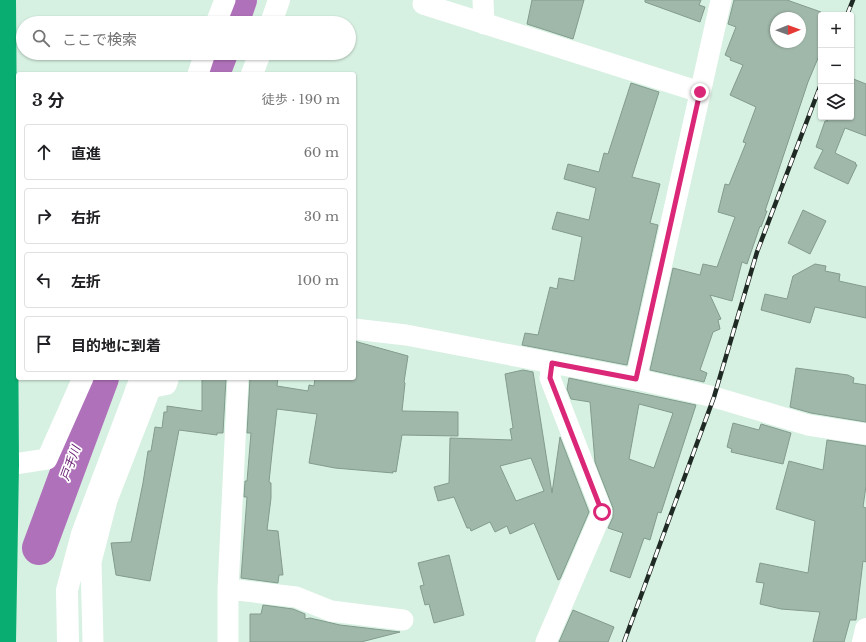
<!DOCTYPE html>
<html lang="ja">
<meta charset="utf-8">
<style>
body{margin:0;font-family:"Libre Baskerville","Noto Sans JP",serif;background:#f2f2f2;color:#202124}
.controls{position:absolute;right:12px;top:12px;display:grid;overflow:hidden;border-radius:4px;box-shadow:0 1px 3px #0004}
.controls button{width:36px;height:36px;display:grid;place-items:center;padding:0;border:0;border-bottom:1px solid #e0e0e0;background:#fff;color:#202124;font:20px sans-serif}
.compass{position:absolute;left:770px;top:12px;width:36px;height:36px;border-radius:50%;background:#fff;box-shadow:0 1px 3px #0004;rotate:89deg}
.stop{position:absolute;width:12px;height:12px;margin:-9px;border:3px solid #db2777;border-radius:50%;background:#fff}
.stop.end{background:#db2777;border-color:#fff;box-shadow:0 1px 4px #0008}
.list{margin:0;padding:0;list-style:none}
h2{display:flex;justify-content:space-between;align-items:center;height:52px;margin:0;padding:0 16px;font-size:17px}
h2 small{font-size:13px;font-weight:400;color:#757577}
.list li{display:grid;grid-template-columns:26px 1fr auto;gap:12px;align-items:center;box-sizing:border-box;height:56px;margin:0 8px 8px;padding:0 8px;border:1px solid #e0e0e0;border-radius:4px}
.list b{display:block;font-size:15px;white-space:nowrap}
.list em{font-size:13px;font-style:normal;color:#757577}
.icon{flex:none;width:22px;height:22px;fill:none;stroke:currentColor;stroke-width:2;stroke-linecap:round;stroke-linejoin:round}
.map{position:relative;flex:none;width:866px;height:642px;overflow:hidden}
.search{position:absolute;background:#fff;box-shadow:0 1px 3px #0004;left:16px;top:16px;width:340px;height:44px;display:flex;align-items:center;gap:10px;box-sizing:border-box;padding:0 14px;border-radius:22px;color:#757577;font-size:15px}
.panel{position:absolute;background:#fff;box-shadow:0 1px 3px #0004;left:16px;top:72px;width:340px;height:308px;border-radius:4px}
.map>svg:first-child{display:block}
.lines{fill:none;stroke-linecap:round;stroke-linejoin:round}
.river{stroke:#af71b9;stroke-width:34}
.building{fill:#a0b8aa;stroke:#839b8d;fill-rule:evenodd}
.street{stroke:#fff;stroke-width:21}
.secondary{stroke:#fff;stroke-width:22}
.highway{stroke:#0aad71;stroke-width:22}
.rail-casing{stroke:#202a24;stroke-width:4.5}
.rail{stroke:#fff;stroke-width:3;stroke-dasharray:9;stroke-linecap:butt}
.route{stroke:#db2777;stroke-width:5}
.labels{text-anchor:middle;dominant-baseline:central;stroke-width:3.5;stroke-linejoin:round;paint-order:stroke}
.water-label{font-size:12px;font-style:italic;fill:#671973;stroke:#fff}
</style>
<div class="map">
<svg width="866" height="642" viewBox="0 0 866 642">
<rect width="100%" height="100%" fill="#d6f0e1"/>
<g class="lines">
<path class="river" d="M232,23L240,0
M213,74L221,53
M39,548L102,378"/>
</g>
<path class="building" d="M532,0H584L573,39L527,24Z
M645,0H701L699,5L705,7L700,22L645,2Z
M734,0H787L821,12V51L808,82L765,211H767L761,227L760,226L747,264L742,262L732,301L710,295L721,319L718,320L720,329L713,332L700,370L707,373L704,382L650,370L673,268L700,275L703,264L717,267L735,217L718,212L725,184L729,185L746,143L743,142L756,107L730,95L743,65L730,60L731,58L725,55L736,27L728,24ZM776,18H800V42H776Z
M851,78L866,84V136L845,128L835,153L856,163L855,164L857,165L848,184L814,168L823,150L816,147L825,121H828L821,117H851Z
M631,83L659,92L632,177L660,184L650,223L658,225L627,365L522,345L525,333L538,335L550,287L557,289L559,278L574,281L582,237L552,229L557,212L589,220L596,188L564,179L568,164L599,172L604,153L608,154Z
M803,210L826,221L810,254L788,243Z
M815,264L826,266L825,271L840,274L839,281L866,287V318L815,307L810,323L761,310L765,294L787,299L793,276Z
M354,341L408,356L404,382L405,383L402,411L458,412V436L402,435L396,472L393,471V473L335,468L309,463L317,414L277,409L272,453L269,482L271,483V498L267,530L278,531L283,575H279L278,583L241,578L247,497H244L245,481H247L251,433H247L250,378H278L277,386L308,391L309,385L314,386L315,378H354Z
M796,368L848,375L854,378L853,383L866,385V422L811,413L790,407Z
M523,370L533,372L552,493L560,437L589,512L560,579L558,580L534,523L510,534L507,526L495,532L490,522L471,531L470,528H467L454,497L438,501L434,487L449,483L450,438L512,440L510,429L513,428L505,374ZM531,458L544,491L516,501L500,466Z
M202,378H226L223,433H217V435L179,430L150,581L116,575L111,543L131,542L143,483L148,451H151L155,427L162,428L164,412H167V406L202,411Z
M569,378L696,405L661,513L658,512L650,540L644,538L630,578L610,571L623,533L608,528L613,517V508L595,462L590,402L571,399L567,389ZM639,404L673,413L654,468L629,459Z
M733,423L759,430L761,424L791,433L783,464L731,452L732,449L727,447Z
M827,440L866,446V486L863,507L866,508V562L863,561L856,620H850L844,642H813L820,612L781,609L760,604L764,583L756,582L760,563L808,573L815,521L776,509L789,461L823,470Z
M449,555L464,615L434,623L429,604L425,605L420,586L424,585L418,563Z
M263,605L293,609L305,614V619L310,618L340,625L400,632L361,642H250V614H261Z
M573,610L614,627L608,642H559Z"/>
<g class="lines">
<path class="street" d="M483,0L484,24
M423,4L700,92
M216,23L225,0
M198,74L205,53
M354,329L406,335L636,379L714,397L808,425L866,434
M636,379L721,0
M8,465L47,459L83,378
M228,589L296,597L331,611L403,620
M93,642L91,562L107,500L151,387
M228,642V589L238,378
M546,642L602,512L550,378L552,363"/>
<path class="secondary" d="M271,23L279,0
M252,74L260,53
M136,390L166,384L168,378
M68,642L67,590L82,534L141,378
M863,642L866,629"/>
<path class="highway" d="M5,642L8,465L5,0"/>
<g class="rail-casing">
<path id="rail" d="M847,15L853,0
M624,642L714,397L757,252L821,84"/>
</g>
<use href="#rail" class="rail"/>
</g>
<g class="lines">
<path class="route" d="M602,512L550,378L552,363L636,379L700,92"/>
</g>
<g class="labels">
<g class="water-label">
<text transform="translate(70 463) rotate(-70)">戸手川</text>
</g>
</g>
</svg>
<div class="controls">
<button>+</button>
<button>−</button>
<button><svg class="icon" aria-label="layers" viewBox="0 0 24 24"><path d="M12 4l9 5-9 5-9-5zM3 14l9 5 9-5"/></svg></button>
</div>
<svg class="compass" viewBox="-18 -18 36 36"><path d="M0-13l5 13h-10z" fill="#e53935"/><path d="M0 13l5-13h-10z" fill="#757577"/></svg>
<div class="stop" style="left:602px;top:512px"></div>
<div class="stop end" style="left:700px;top:92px"></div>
<div class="search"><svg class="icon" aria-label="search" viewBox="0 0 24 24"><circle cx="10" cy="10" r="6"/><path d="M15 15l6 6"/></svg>ここで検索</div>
<section class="panel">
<h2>3 分<small>徒歩 · 190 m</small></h2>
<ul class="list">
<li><svg class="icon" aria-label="ahead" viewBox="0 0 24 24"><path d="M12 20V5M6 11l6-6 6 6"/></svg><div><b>直進</b></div><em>60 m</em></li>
<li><svg class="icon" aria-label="right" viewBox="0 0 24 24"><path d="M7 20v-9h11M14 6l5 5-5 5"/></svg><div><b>右折</b></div><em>30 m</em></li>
<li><svg class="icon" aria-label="left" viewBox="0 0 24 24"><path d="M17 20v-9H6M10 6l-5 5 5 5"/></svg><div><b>左折</b></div><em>100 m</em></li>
<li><svg class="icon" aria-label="arrive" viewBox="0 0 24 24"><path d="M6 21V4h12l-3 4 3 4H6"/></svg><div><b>目的地に到着</b></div></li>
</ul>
</section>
</div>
